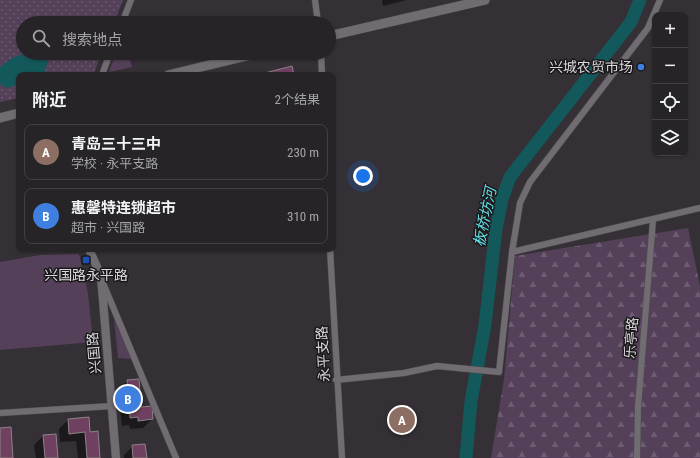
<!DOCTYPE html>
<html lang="zh">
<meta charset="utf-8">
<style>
body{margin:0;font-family:"Roboto Condensed","Noto Sans SC",sans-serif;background:#2f2c30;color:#f1f3f6}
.controls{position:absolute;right:12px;top:12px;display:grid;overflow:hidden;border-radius:8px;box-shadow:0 1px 3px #0004}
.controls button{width:36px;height:36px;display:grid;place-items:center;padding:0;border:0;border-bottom:1px solid #434145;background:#272428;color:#f1f3f6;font:20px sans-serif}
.you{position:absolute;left:363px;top:176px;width:14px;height:14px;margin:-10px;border:3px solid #fff;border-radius:50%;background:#1a73e8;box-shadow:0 0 0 6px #1a73e833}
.badge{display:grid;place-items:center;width:26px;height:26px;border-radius:50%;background:#95b2f1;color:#fff;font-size:13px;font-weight:700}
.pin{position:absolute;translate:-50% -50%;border:2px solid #fff;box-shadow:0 1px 4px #0006}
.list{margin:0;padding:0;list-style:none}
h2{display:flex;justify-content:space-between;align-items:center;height:52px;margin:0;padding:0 16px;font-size:17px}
h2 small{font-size:13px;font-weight:400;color:#a4a4a8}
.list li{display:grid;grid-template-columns:26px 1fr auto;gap:12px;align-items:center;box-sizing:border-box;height:56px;margin:0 8px 8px;padding:0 8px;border:1px solid #434145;border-radius:8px}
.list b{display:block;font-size:15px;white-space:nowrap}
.list p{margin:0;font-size:13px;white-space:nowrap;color:#a4a4a8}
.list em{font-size:13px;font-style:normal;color:#a4a4a8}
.icon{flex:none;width:22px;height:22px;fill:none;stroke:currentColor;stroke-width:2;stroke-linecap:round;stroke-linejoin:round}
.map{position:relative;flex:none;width:700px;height:458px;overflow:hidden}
.search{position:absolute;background:#272428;box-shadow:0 1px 3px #0004;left:16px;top:16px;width:320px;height:44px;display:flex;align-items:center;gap:10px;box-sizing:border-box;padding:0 14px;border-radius:22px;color:#a4a4a8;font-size:15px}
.panel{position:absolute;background:#272428;box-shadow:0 1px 3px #0004;left:16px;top:72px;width:320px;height:180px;border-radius:8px}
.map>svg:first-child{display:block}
.green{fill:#55405a}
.forest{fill:url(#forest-firs)}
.park{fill:url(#park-dots)}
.water{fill:#13585a}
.shadow{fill:#0007}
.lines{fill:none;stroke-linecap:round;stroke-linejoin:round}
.river{stroke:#13585a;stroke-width:13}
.building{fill:#704061;stroke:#8c8489}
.minor-casing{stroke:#514d52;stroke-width:7}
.tertiary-casing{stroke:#514d52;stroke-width:9}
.secondary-casing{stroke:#514d52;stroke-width:10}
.minor{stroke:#716c72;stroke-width:6}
.tertiary{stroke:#716c72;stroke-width:8}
.secondary{stroke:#716c72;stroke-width:9}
.shop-dot{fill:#3f7fe0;stroke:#1b181b;stroke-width:1.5}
.transit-dot{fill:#1a4fb4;stroke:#1b181b;stroke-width:1.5}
.labels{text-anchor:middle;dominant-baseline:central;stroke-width:3;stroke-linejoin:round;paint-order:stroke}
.poi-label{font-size:14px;fill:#dad7db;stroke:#1b181b;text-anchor:end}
.street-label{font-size:14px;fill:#dad7db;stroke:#1b181b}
.water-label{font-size:15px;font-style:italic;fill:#61dee3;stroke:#1b181b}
</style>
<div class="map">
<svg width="700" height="458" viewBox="0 0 700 458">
<defs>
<pattern id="forest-firs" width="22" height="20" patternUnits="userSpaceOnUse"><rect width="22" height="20" fill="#55405a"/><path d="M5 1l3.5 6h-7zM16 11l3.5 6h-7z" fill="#6d5b71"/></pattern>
<pattern id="park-dots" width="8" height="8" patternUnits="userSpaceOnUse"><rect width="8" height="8" fill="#55405a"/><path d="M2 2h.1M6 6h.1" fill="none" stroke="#6d5b71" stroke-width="1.8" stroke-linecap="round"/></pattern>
</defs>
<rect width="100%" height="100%" fill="#343035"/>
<path class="green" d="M116,53H128L132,67L109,72Z
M79,254L88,293L93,342L0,350V262L40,255Z
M114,319L132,359L118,358Z"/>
<path class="forest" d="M688,228L700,286V458H491L504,379L515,256Z"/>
<path class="park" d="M0,0H123L114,23H23V53H102L93,75H19V98L0,102Z"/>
<path class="water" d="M44,53H62L61,55L53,56L48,61L44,75H19V85L6,88L0,84V67L12,58L23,54L24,57L32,55L33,58Z"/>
<path class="shadow" d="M382,0H407L383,6Z
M127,381L140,408L152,419L143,428L130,429L129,425L122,426L118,389Z
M68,420L89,433L99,458H78L76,441L60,442L59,429Z
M43,436L57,458H36L34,445Z
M133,446L146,458H124V455Z"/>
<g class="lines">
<path class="river" d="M466,458L471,401L485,325L496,229L502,199L510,177L631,22L640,0"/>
</g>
<path class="building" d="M292,66L294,75H261V74Z
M139,379L141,407L152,406L153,419L138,421V417L130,418L127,380Z
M89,417L90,432L98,431L100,458H87L85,432L69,434L68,419Z
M11,427L13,458H0V428Z
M56,434L58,458H45L43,435Z
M145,444L147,458H133L132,445Z"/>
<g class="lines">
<g class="minor-casing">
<path id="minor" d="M315,0L318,23
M122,23L131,0
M321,53L322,75
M102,75L110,53
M330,249L342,458
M512,252L700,208
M103,283L176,458
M336,380L404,373L437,366L499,372L512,252L520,203L530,182L648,28L660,0
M0,413L112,406
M637,458L638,407L653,220"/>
</g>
<g class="tertiary-casing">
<path id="tertiary" d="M89,249L101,276L116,458"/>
</g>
<g class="secondary-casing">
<path id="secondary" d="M329,36L485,0
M168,75L259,53
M0,118L19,113"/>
</g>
<use href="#minor" class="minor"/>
<use href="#tertiary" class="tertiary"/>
<use href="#secondary" class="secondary"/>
</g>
<circle class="shop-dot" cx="641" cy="67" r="4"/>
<rect class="transit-dot" x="82" y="256" width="8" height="8" rx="2"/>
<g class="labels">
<g class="poi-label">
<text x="633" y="67">兴城农贸市场</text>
<text x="86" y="275" text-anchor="middle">兴国路永平路</text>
</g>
<g class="street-label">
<text transform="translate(631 338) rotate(-85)">乐亭路</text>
<text transform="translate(94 353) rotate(-95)">兴国路</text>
<text transform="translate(323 354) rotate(-93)">永平支路</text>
</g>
<g class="water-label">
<text transform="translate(485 217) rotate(-78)">板桥坊河</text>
</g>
</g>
</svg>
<div class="controls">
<button>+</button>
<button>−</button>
<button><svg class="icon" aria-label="locate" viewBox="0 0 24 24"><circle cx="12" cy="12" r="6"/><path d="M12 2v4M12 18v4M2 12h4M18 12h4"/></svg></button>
<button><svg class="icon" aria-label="layers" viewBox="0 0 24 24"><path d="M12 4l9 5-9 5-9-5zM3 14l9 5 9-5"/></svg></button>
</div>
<div class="you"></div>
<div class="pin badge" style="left:402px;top:420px;background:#8d6e63">A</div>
<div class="pin badge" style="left:128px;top:399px;background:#3f7fe0">B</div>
<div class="search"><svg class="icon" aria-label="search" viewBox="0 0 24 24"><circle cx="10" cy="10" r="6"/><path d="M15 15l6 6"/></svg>搜索地点</div>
<section class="panel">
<h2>附近<small>2个结果</small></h2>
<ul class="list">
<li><span class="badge" style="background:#8d6e63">A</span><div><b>青岛三十三中</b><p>学校 · 永平支路</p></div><em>230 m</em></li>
<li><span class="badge" style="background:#3f7fe0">B</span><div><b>惠馨特连锁超市</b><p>超市 · 兴国路</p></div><em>310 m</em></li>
</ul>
</section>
</div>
